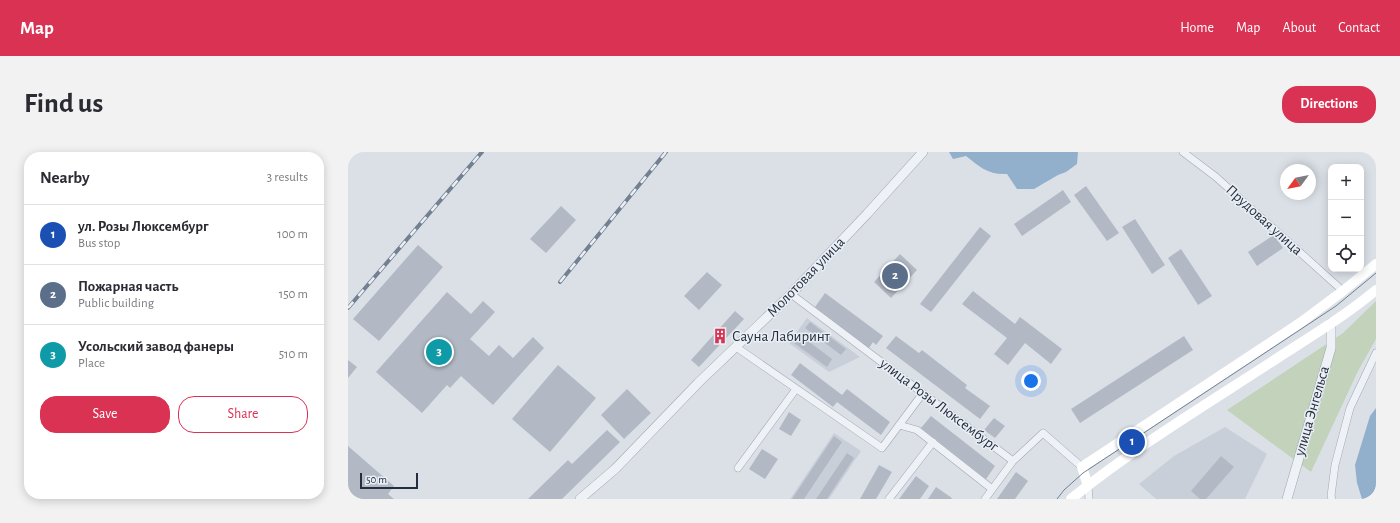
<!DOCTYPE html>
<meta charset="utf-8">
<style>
body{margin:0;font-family:"Alegreya Sans",sans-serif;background:#f2f2f3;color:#2b2b33}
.controls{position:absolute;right:12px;top:12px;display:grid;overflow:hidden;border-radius:8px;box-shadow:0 2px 10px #0003}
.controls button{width:36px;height:36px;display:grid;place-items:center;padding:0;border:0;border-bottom:1px solid #e1e1e2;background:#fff;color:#2b2b33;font:20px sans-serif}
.compass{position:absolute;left:932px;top:12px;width:36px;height:36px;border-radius:50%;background:#fff;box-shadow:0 2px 10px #0003;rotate:237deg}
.scale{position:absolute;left:12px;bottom:10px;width:58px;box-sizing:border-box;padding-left:4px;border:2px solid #242e3e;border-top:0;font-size:11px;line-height:14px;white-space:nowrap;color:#242e3e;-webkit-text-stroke:3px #eaeff5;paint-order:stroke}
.you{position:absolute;left:683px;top:229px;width:14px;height:14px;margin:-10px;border:3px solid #fff;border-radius:50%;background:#1a73e8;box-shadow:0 0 0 6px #1a73e833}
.badge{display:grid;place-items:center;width:26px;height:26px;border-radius:50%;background:#da3253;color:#fff;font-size:13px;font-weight:700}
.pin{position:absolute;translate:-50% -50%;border:2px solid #fff;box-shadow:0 1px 4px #0006}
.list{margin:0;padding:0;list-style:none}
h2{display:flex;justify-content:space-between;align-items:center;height:52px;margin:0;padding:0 16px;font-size:17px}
h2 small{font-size:13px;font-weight:400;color:#7c7c81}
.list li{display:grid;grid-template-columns:26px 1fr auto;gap:12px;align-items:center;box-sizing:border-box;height:60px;padding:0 16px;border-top:1px solid #e1e1e2}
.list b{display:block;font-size:15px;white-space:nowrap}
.list p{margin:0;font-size:13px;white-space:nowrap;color:#7c7c81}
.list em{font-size:13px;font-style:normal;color:#7c7c81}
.actions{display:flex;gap:8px;padding:12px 16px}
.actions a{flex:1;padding:9px 0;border:1px solid #da3253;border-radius:16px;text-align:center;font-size:14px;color:#da3253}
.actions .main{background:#da3253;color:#fff}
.icon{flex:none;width:22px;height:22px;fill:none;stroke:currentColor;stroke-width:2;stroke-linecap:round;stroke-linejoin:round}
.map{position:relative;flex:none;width:1028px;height:347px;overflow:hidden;border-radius:16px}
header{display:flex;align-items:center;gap:24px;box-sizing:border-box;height:56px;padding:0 20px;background:#da3253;color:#fff}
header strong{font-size:19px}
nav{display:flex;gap:22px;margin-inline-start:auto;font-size:14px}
.intro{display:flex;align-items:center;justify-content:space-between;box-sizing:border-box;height:96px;padding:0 24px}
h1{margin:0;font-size:28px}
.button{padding:10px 18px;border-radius:16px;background:#da3253;color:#fff;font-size:14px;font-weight:700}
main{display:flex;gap:24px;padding:0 24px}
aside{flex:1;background:#fff;border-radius:16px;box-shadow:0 2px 10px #0003}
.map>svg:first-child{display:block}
.built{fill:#c8cfd9}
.green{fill:#c2d2bb}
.water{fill:#92b0cb}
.building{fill:#b2b9c4}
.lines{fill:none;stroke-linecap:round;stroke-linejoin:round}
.minor-casing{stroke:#a0a7b1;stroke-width:8}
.tertiary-casing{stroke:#a0a7b1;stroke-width:10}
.minor{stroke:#eef1f5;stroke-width:7}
.tertiary{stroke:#eef1f5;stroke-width:9}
.secondary{stroke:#fff;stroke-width:10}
.tram{stroke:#738092;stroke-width:1}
.rail-casing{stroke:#738092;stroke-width:4}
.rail{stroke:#eaeff5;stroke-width:2.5;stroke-dasharray:8;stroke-linecap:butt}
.labels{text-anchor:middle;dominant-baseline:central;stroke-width:3;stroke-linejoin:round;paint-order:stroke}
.street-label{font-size:15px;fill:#242e3e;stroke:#eaeff5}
.poi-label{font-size:15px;fill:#242e3e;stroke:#eaeff5;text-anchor:start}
</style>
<header>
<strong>Map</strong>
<nav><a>Home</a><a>Map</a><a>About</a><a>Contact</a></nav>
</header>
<div class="intro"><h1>Find us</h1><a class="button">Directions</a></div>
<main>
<aside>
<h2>Nearby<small>3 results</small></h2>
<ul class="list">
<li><span class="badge" style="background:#1a4fb4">1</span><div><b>ул. Розы Люксембург</b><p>Bus stop</p></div><em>100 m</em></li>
<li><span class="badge" style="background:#5c6f8a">2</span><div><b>Пожарная часть</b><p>Public building</p></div><em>150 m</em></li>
<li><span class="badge" style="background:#0f9aa8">3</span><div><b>Усольский завод фанеры</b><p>Place</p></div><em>510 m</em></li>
</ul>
<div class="actions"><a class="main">Save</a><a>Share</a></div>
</aside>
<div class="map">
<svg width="1028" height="347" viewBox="0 0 1028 347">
<rect width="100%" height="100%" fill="#dbe0e7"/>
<path class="built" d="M459,166L512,205L481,220L441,191Z
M877,275L919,302L897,347H808L791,332L826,304Z
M486,281L513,299L481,347H442Z"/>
<path class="green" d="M1028,149V187L1010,219L963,320L879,258L995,181Z"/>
<path class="water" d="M601,0H730L729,12L718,20L710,23L686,37H669L659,22C640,23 632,15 618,4L605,7Z
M1028,256V347H1014L1009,331L1007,313L1022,264Z"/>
<path class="building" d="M738,34L771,81L759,89L726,43Z
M715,38L723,50L674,84L666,72Z
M213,54L228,68L198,101L182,87Z
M787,67L817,113L804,122L774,75Z
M632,75L643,84L583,160L572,152Z
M926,83L935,96L909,114L900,100Z
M70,93L95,115L31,189L5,167Z
M833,97L864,144L850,153L820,106Z
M552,102L569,118L543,146L526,130Z
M359,120L374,133L351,158L336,144Z
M625,139L667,172L672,165L714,197L703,212L677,191L660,213L646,202L659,186L614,152Z
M99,140L123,162L135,149L147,160L122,187L141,204L151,193L165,206L185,185L196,196L145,253L113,224L102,236L99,233L74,261L28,220Z
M477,141L535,184L528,193L525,190L521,196L467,155Z
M387,159L396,167L351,215L343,208Z
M462,170L498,197L493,203L457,176Z
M452,183L484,207L479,215L446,191Z
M548,184L571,201L574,198L619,233L617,236L642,254L632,267L538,196Z
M836,184L845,198L732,271L723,257Z
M0,208L9,215L0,226Z
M452,211L494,243L499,237L542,270L533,283L489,250L485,255L443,223Z
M210,213L248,246L202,300L164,267Z
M279,237L303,261L276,287L253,263Z
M441,260L453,268L443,284L431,277Z
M583,264L647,314L638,327L573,276Z
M646,266L657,274L647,286L636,278Z
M259,278L272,290L214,347H180L220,308L224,312Z
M486,284L494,290L456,347H444Z
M0,294L46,334L40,342L46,347H0Z
M414,297L430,307L417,327L401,317Z
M499,301L506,306L479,347H468Z
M873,304L886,315L858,347H852L843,339Z
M531,313L544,320L528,347H512Z
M668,320L680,329L667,347H649Z
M568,324L581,334L572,347H551Z
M588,335L604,346L603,347H580Z"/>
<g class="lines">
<g class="minor-casing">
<path id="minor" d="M835,0L868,25L995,139
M443,142L665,309
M388,195L534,296L575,241
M551,273L569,278L644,337
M390,316L448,237
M740,334L741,347
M541,347L585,290
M637,347L665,309L695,281L734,315
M984,347L983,344L987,313L1002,256L1028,201"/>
</g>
<g class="tertiary-casing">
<path id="tertiary" d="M232,347L267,317L350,231L443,142L519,62L575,0
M939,347L983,196V171"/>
</g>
<use href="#minor" class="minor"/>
<use href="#tertiary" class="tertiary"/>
<path class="secondary" d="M740,334L734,315L952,171L995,139L1028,112
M723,347C787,295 859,252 928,207C962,185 997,164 1028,138"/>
<path class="tram" d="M709,347L716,338L735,321L988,154L1028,121"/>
<g class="rail-casing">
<path id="rail" d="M212,130L318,0
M0,156L134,0"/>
</g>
<use href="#rail" class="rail"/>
</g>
<defs>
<g id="building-bare" transform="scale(1.2)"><path d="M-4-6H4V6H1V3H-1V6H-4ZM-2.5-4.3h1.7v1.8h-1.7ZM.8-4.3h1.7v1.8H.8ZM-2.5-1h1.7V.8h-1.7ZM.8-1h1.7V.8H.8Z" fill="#da3253" stroke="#eaeff5" stroke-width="2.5" paint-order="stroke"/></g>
</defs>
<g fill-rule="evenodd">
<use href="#building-bare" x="372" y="184"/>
</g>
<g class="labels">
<g class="street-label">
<text transform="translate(916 68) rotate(42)">Прудовая улица</text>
<text transform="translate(458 125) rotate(-46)">Молотовая улица</text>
<text transform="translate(591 253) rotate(37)">улица Розы Люксембург</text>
<text transform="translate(964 259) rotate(-74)">улица Энгельса</text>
</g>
<g class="poi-label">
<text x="384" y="184">Сауна Лабиринт</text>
</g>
</g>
</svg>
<div class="controls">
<button>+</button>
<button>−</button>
<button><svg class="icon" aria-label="locate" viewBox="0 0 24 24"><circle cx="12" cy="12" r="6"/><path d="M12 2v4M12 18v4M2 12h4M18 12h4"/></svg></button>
</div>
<svg class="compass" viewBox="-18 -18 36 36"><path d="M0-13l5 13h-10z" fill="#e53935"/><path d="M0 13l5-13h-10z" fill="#7c7c81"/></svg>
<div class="scale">50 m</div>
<div class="you"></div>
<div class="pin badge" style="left:784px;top:290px;background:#1a4fb4">1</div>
<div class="pin badge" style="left:547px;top:124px;background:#5c6f8a">2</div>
<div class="pin badge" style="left:91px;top:200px;background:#0f9aa8">3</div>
</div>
</main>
